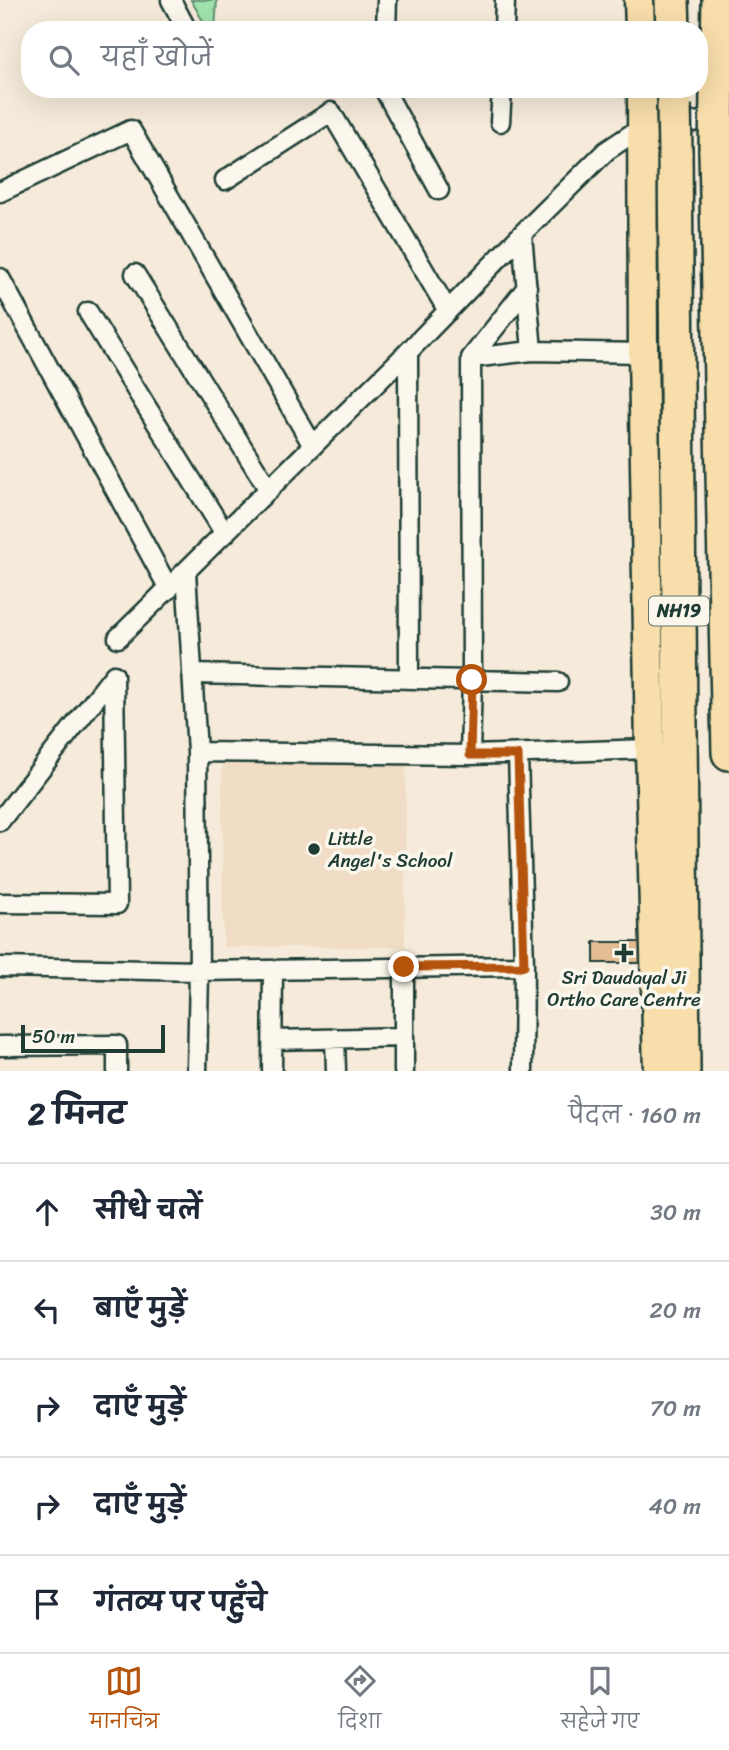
<!DOCTYPE html>
<html lang="hi">
<meta charset="utf-8">
<style>
body{margin:0;font-family:Sriracha,"Playpen Sans Deva",sans-serif;background:#f6f6f7;color:#1f2937}
.scale{position:absolute;left:21px;bottom:18px;width:144px;box-sizing:border-box;padding-left:7px;border:4px solid #1f3d34;border-top:0;font-size:19px;line-height:24px;white-space:nowrap;color:#1f3d34;-webkit-text-stroke:5px #fbf7ec;paint-order:stroke}
.stop{position:absolute;width:21px;height:21px;margin:-16px;border:5px solid #b45309;border-radius:50%;background:#fff}
.stop.end{background:#b45309;border-color:#fff;box-shadow:0 2px 7px #0008}
.list{margin:0;padding:0;list-style:none}
h2{display:flex;justify-content:space-between;align-items:center;height:91px;margin:0;padding:0 28px;font-size:30px}
h2 small{font-size:23px;font-weight:400;color:#747a83}
.list li{display:grid;grid-template-columns:46px 1fr auto;gap:21px;align-items:center;box-sizing:border-box;height:98px;padding:0 28px;border-top:2px solid #e0e1e3}
.list b{display:block;font-size:26px;white-space:nowrap}
.list em{font-size:23px;font-style:normal;color:#747a83}
.icon{flex:none;width:38px;height:38px;fill:none;stroke:currentColor;stroke-width:2;stroke-linecap:round;stroke-linejoin:round}
.map{position:relative;flex:none;width:729px;height:1071px;overflow:hidden}
.search{position:absolute;background:#fff;box-shadow:0 7px 28px #0002;left:21px;right:21px;top:21px;height:77px;display:flex;align-items:center;gap:18px;box-sizing:border-box;padding:0 24px;border-radius:28px;color:#747a83;font-size:26px}
.sheet{height:581px;background:#fff}
nav{display:flex;justify-content:space-around;align-items:center;box-sizing:border-box;height:98px;border-top:2px solid #e0e1e3;background:#fff;font-size:19px;color:#747a83}
nav a{display:grid;justify-items:center;gap:4px}
nav .on{color:#b45309}
.map>svg:first-child{display:block}
.built{fill:#f1ddc5}
.park{fill:url(#park-crowns);stroke:#609071;stroke-width:2}
.building{fill:#e4bc94;stroke:#1f3d34;stroke-width:2}
.lines{fill:none;stroke-linecap:round;stroke-linejoin:round}
.street-casing{stroke:#1f3d34;stroke-width:23}
.primary-casing{stroke:#1f3d34;stroke-width:33}
.highway-casing{stroke:#1f3d34;stroke-width:38}
.street{stroke:#fbf7ec;stroke-width:18}
.primary{stroke:#f8deab;stroke-width:28}
.highway{stroke:#f8deab;stroke-width:33}
.highway-bridge-casing{stroke:#1f3d34;stroke-width:38;stroke-linecap:butt}
.highway-bridge{stroke:#f8deab;stroke-width:33}
.route{stroke:#b45309;stroke-width:9}
.poi-dot{fill:#1f3d34;stroke:#fbf7ec;stroke-width:2.5}
.labels{text-anchor:middle;dominant-baseline:central;stroke-width:7;stroke-linejoin:round;paint-order:stroke}
.shield{fill:#fbf7ec;stroke:#61756b;stroke-width:2}
.shield-label{font-size:18px;font-weight:bold;fill:#1f3d34}
.poi-label{font-size:19px;fill:#1f3d34;stroke:#fbf7ec;text-anchor:start}
</style>
<div class="map">
<svg width="729" height="1071" viewBox="0 0 729 1071">
<defs>
<pattern id="park-crowns" width="20" height="18" patternUnits="userSpaceOnUse" patternTransform="scale(1.75)"><rect width="20" height="18" fill="#a0e3ae"/><path d="M2 6a3 3 0 1 1 6 0M12 15a3 3 0 1 1 6 0" fill="none" stroke="#89c496"/></pattern>
</defs>
<rect width="100%" height="100%" fill="#f6ebda"/>
<filter id="ink" filterUnits="userSpaceOnUse"><feTurbulence type="fractalNoise" baseFrequency=".0143" numOctaves="2"/><feDisplacementMap in="SourceGraphic" scale="14" xChannelSelector="R" yChannelSelector="G"/><feConvolveMatrix kernelMatrix="1 2 1 2 8 2 1 2 1" color-interpolation-filters="sRGB"/></filter>
<g filter="url(#ink)">
<path class="built" d="M222,750L406,751L405,947H223Z"/>
<path class="park" d="M191,0H217L215,30H208Z"/>
<path class="building" d="M594,942H645L644,963H594Z"/>
<g class="lines">
<g class="street-casing">
<path id="street" d="M171,0L187,30
M386,30L387,0
M504,30L505,0
M384,89L439,190
M500,122L502,89
M225,180L331,112L448,311
M0,192L131,130L313,446
M522,234L532,351L643,353
M135,274L269,490
M0,278L169,589
M88,312L225,534
M408,352L409,679
M471,358L532,351
M186,572L197,752L199,971L197,1071
M118,638L408,352L522,234L606,151L630,135L643,131L722,117
M192,674L558,682
M197,752L470,755L650,749
M470,755L472,680L471,358L527,287
M518,755L524,966L523,1071
M0,821L114,675
M0,903L117,904L114,675
M0,967L199,971L524,966
M335,1038L336,1071
M273,1040L404,1037
M0,1046L117,1045V1071
M272,1071L273,970
M404,1071V967"/>
</g>
<g class="primary-casing">
<path id="primary" d="M639,0L640,30
M642,89L643,353L650,749L658,1071"/>
</g>
<g class="highway-casing">
<path id="highway" d="M672,0L673,30
M717,94L719,0
M716,150L729,753
M675,152L683,1071"/>
</g>
<use href="#street" class="street"/>
<use href="#primary" class="primary"/>
<use href="#highway" class="highway"/>
<g class="highway-bridge-casing">
<path id="highway-bridge" d="M674,105L675,152
M716,150L717,94"/>
</g>
<use href="#highway-bridge" class="highway-bridge"/>
</g>
</g>
<g class="lines" filter="url(#ink)">
<path class="route" d="M404,967L524,966L518,755H470L472,680"/>
</g>
<g class="poi-dot">
<circle cx="314" cy="849" r="7"/>
<path d="M620.5 942.5h7v7h7v7h-7v7h-7v-7h-7v-7h7z"/>
</g>
<g class="labels">
<rect class="shield" x="649" y="596.5" width="60" height="29" rx="5"/>
<g class="shield-label">
<text x="679" y="611">NH19</text>
</g>
<g class="poi-label">
<text x="328" y="838">Little<tspan x="328" dy="22">Angel's School</tspan></text>
<text x="624" y="977" text-anchor="middle">Sri Daudayal Ji<tspan x="624" dy="22">Ortho Care Centre</tspan></text>
</g>
</g>
</svg>
<div class="scale">50 m</div>
<div class="stop" style="left:472px;top:680px"></div>
<div class="stop end" style="left:404px;top:967px"></div>
<div class="search"><svg class="icon" aria-label="search" viewBox="0 0 24 24"><circle cx="10" cy="10" r="6"/><path d="M15 15l6 6"/></svg>यहाँ खोजें</div>
</div>
<section class="sheet">
<h2>2 मिनट<small>पैदल · 160 m</small></h2>
<ul class="list">
<li><svg class="icon" aria-label="ahead" viewBox="0 0 24 24"><path d="M12 20V5M6 11l6-6 6 6"/></svg><div><b>सीधे चलें</b></div><em>30 m</em></li>
<li><svg class="icon" aria-label="left" viewBox="0 0 24 24"><path d="M17 20v-9H6M10 6l-5 5 5 5"/></svg><div><b>बाएँ मुड़ें</b></div><em>20 m</em></li>
<li><svg class="icon" aria-label="right" viewBox="0 0 24 24"><path d="M7 20v-9h11M14 6l5 5-5 5"/></svg><div><b>दाएँ मुड़ें</b></div><em>70 m</em></li>
<li><svg class="icon" aria-label="right" viewBox="0 0 24 24"><path d="M7 20v-9h11M14 6l5 5-5 5"/></svg><div><b>दाएँ मुड़ें</b></div><em>40 m</em></li>
<li><svg class="icon" aria-label="arrive" viewBox="0 0 24 24"><path d="M6 21V4h12l-3 4 3 4H6"/></svg><div><b>गंतव्य पर पहुँचे</b></div></li>
</ul>
</section>
<nav>
<a class="on"><svg class="icon" aria-label="map" viewBox="0 0 24 24"><path d="M3 6l6-2 6 2 6-2v14l-6 2-6-2-6 2zM9 4v14M15 6v14"/></svg>मानचित्र</a>
<a><svg class="icon" aria-label="directions" viewBox="0 0 24 24"><path d="M12 3l9 9-9 9-9-9zM9 14v-3h6M13 9l2 2-2 2"/></svg>दिशा</a>
<a><svg class="icon" aria-label="saved" viewBox="0 0 24 24"><path d="M7 4h10v16l-5-4-5 4z"/></svg>सहेजे गए</a>
</nav>
